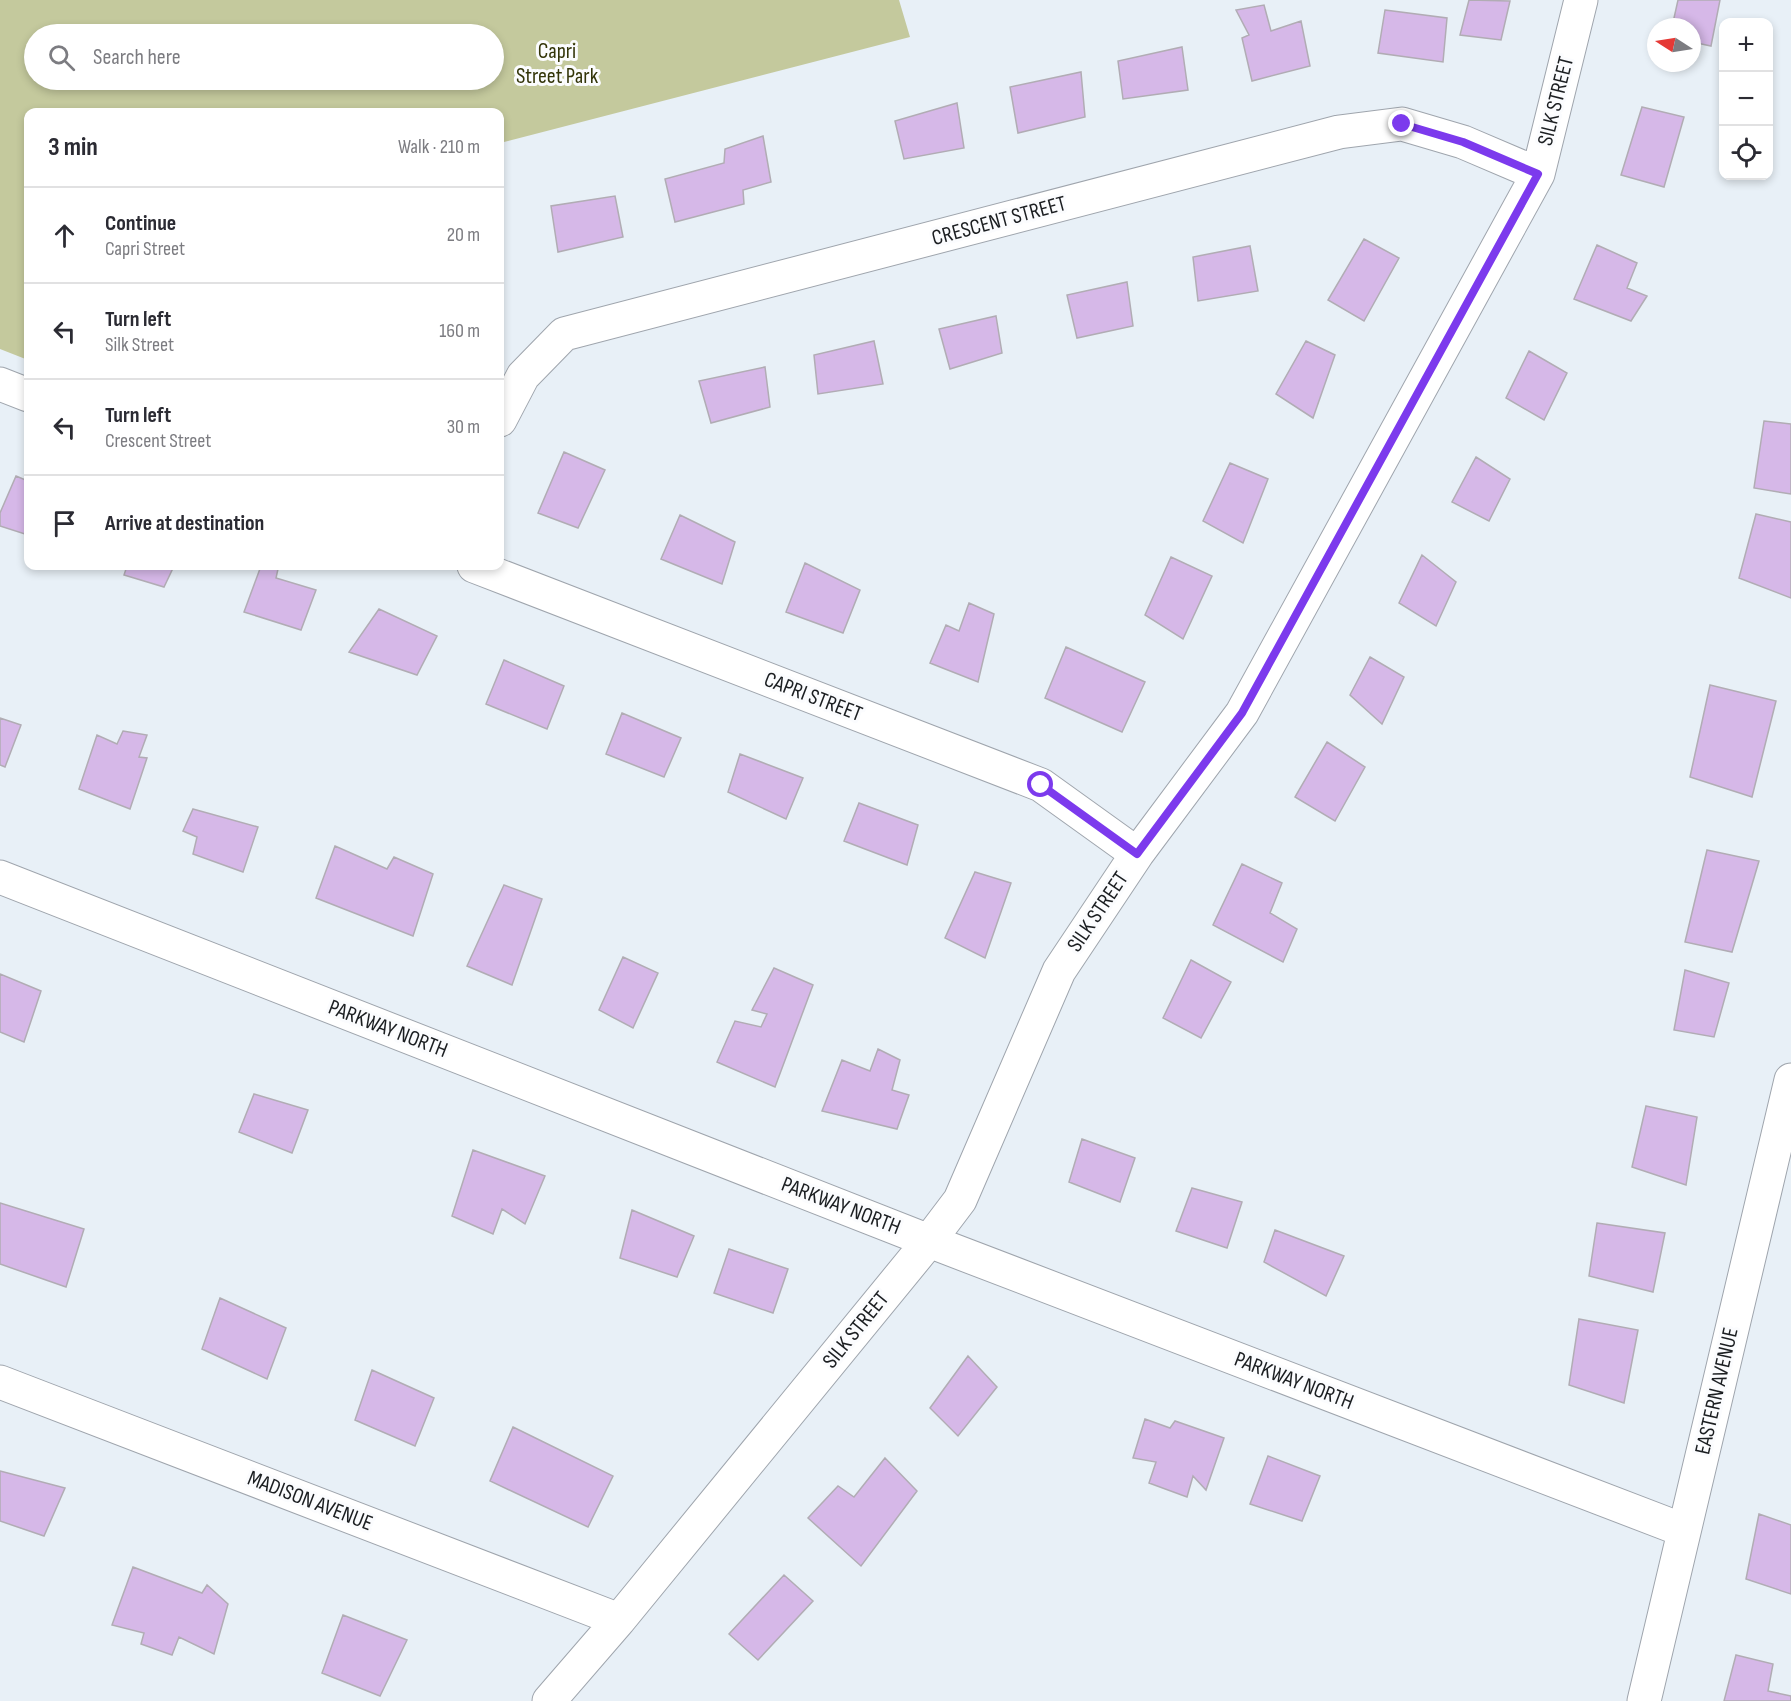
<!DOCTYPE html>
<meta charset="utf-8">
<style>
body{margin:0;font-family:"Sofia Sans Condensed",sans-serif;background:#f2f2f3;color:#2b2b33}
.controls{position:absolute;right:18px;top:18px;display:grid;overflow:hidden;border-radius:12px;box-shadow:0 3px 9px #0003}
.controls button{width:54px;height:54px;display:grid;place-items:center;padding:0;border:0;border-bottom:2px solid #e1e1e2;background:#fff;color:#2b2b33;font:30px sans-serif}
.compass{position:absolute;left:1647px;top:18px;width:54px;height:54px;border-radius:50%;background:#fff;box-shadow:0 3px 9px #0003;rotate:282deg}
.stop{position:absolute;width:18px;height:18px;margin:-14px;border:4px solid #7c3aed;border-radius:50%;background:#fff}
.stop.end{background:#7c3aed;border-color:#fff;box-shadow:0 2px 6px #0008}
.list{margin:0;padding:0;list-style:none}
h2{display:flex;justify-content:space-between;align-items:center;height:78px;margin:0;padding:0 24px;font-size:26px}
h2 small{font-size:20px;font-weight:400;color:#7c7c81}
.list li{display:grid;grid-template-columns:39px 1fr auto;gap:18px;align-items:center;box-sizing:border-box;height:96px;padding:0 24px;border-top:2px solid #e1e1e2}
.list b{display:block;font-size:22px;white-space:nowrap}
.list p{margin:0;font-size:20px;white-space:nowrap;color:#7c7c81}
.list em{font-size:20px;font-style:normal;color:#7c7c81}
.icon{flex:none;width:33px;height:33px;fill:none;stroke:currentColor;stroke-width:2;stroke-linecap:round;stroke-linejoin:round}
.map{position:relative;flex:none;width:1791px;height:1701px;overflow:hidden}
.search{position:absolute;background:#fff;box-shadow:0 3px 9px #0003;left:24px;top:24px;width:480px;height:66px;display:flex;align-items:center;gap:15px;box-sizing:border-box;padding:0 21px;border-radius:33px;color:#7c7c81;font-size:22px}
.panel{position:absolute;background:#fff;box-shadow:0 3px 9px #0003;left:24px;top:108px;width:480px;height:462px;border-radius:12px}
.map>svg:first-child{display:block}
.green{fill:#c4c99d;fill-rule:evenodd}
.building{fill:#d6b8e8;stroke:#b1acb4;stroke-width:1.5}
.lines{fill:none;stroke-linecap:round;stroke-linejoin:round}
.minor-casing{stroke:#9fa5ad;stroke-width:35}
.tertiary-casing{stroke:#9fa5ad;stroke-width:35}
.minor{stroke:#fff;stroke-width:33}
.tertiary{stroke:#fff;stroke-width:33}
.route{stroke:#7c3aed;stroke-width:8}
.labels{text-anchor:middle;dominant-baseline:central;stroke-width:6;stroke-linejoin:round;paint-order:stroke}
.park-label{font-size:22px;fill:#333509;stroke:#fbfcfe}
.street-label{font-size:22px;fill:#1b1e21;stroke:#fbfcfe}
</style>
<div class="map">
<svg width="1791" height="1701" viewBox="0 0 1791 1701">
<rect width="100%" height="100%" fill="#e8f0f7"/>
<path class="green" d="M0,0H899L910,37L500,143V112H28V360L0,349ZM34,34H494V80H34Z"/>
<path class="building" d="M1469,0L1510,1L1501,40L1460,35Z
M1678,0H1720L1711,46L1692,42V27H1672Z
M1264,5L1271,31L1301,21L1310,66L1252,81L1242,38L1249,35L1236,10Z
M1385,10L1447,18L1443,62L1378,53Z
M1182,47L1188,90L1123,99L1118,61Z
M1081,72L1085,117L1018,133L1010,87Z
M957,103L964,148L904,159L895,121Z
M1642,107L1684,117L1664,187L1621,175Z
M763,136L771,182L743,190L744,204L675,222L665,179L724,163L725,149Z
M615,196L623,237L558,252L551,206Z
M1364,239L1399,258L1364,321L1328,300Z
M1597,245L1637,263L1627,288L1647,296L1631,321L1574,299Z
M1250,246L1258,291L1198,301L1193,257Z
M1127,282L1133,326L1077,338L1067,295Z
M996,316L1002,353L950,369L939,329Z
M874,341L883,384L818,394L814,355Z
M1306,341L1335,355L1313,418L1276,394Z
M1529,351L1567,373L1544,420L1506,398Z
M765,367L770,407L711,423L699,381Z
M1764,421L1791,424V494L1754,488Z
M564,452L605,470L578,528L538,513Z
M1476,457L1510,479L1489,521L1452,502Z
M1230,463L1268,479L1243,543L1203,521Z
M16,476L28,481V535L0,526V513Z
M1756,514L1791,522V598L1739,578Z
M680,515L735,542L722,584L661,559Z
M1422,555L1456,582L1436,626L1399,603Z
M1171,557L1212,576L1183,639L1145,615Z
M805,563L860,590L843,633L786,612Z
M127,566H174L164,587L124,575Z
M261,566L278,569L276,578L316,590L301,630L244,612Z
M969,603L994,614L978,682L930,663L946,625L959,631Z
M379,609L437,636L417,675L349,652Z
M1066,647L1145,682L1122,732L1045,698Z
M1370,657L1404,677L1382,724L1350,695Z
M504,660L564,686L547,729L486,704Z
M1710,685L1776,701L1752,797L1690,777Z
M622,713L681,738L664,777L606,754Z
M0,718L21,725L5,767L0,765Z
M123,731L147,735L139,757L147,758L130,809L79,789L97,735L117,744Z
M1327,742L1365,767L1335,821L1295,797Z
M740,754L803,778L786,819L728,792Z
M859,803L918,825L907,865L844,841Z
M193,809L258,827L243,872L193,854L197,837L183,831Z
M335,846L387,869L394,857L433,874L413,936L316,898Z
M1707,850L1759,861L1732,952L1685,942Z
M1242,864L1282,883L1270,913L1297,929L1283,962L1213,925Z
M975,872L1011,883L985,958L945,938Z
M504,885L542,899L512,985L467,966Z
M623,957L658,973L633,1028L599,1010Z
M1191,960L1231,982L1201,1038L1163,1018Z
M774,968L813,985L775,1087L717,1062L735,1021L761,1027L767,1014L752,1010Z
M1685,970L1729,983L1714,1037L1674,1030Z
M0,974L41,991L24,1042L0,1032Z
M878,1049L900,1060L892,1090L909,1095L897,1129L822,1111L842,1060L870,1071Z
M254,1094L308,1110L292,1153L239,1132Z
M1646,1106L1697,1117L1686,1185L1632,1167Z
M1082,1139L1135,1158L1120,1202L1069,1182Z
M473,1150L545,1176L525,1224L502,1209L493,1234L452,1216Z
M1192,1188L1242,1202L1227,1248L1176,1231Z
M0,1203L84,1229L66,1287L0,1264Z
M632,1210L694,1236L677,1277L620,1258Z
M1597,1223L1665,1233L1653,1292L1589,1276Z
M1275,1230L1344,1256L1326,1296L1264,1262Z
M729,1249L788,1269L773,1313L714,1293Z
M220,1298L286,1328L267,1379L202,1349Z
M1579,1319L1638,1330L1624,1403L1569,1385Z
M968,1356L997,1387L958,1436L930,1408Z
M372,1370L434,1398L415,1446L355,1420Z
M1145,1419L1170,1428L1175,1421L1224,1438L1206,1490L1193,1476L1187,1497L1149,1483L1156,1462L1133,1458Z
M513,1427L613,1476L588,1527L490,1481Z
M1268,1456L1320,1476L1302,1521L1250,1504Z
M885,1458L917,1491L861,1566L808,1518L838,1486L854,1497Z
M0,1471L65,1488L44,1536L0,1521Z
M1759,1514L1791,1525V1594L1746,1579Z
M133,1567L202,1593L207,1585L228,1604L214,1654L179,1637L172,1655L141,1644L144,1633L112,1625Z
M784,1575L813,1601L758,1660L729,1634Z
M343,1615L407,1640L380,1696L322,1673Z
M1736,1655L1773,1664L1768,1691L1791,1696V1701H1724Z"/>
<g class="lines">
<g class="minor-casing">
<path id="minor" d="M0,384L28,395
M500,420L523,376L564,334L1339,132L1402,124L1463,142L1538,174
M474,566L1041,785L1137,854
M0,877L929,1241L1683,1530
M0,1382L619,1620
M549,1701L619,1620L929,1241L960,1200L1059,971L1137,854L1242,713L1538,174L1581,0"/>
</g>
<g class="tertiary-casing">
<path id="tertiary" d="M1644,1701L1791,1080"/>
</g>
<use href="#minor" class="minor"/>
<use href="#tertiary" class="tertiary"/>
</g>
<g class="lines">
<path class="route" d="M1041,785L1137,854L1242,713L1538,174L1463,142L1402,124"/>
</g>
<g class="labels">
<g class="park-label">
<text x="557" y="51">Capri<tspan x="557" dy="25">Street Park</tspan></text>
</g>
<g class="street-label">
<text transform="translate(1556 101) rotate(-76)">SILK STREET</text>
<text transform="translate(999 221) rotate(-15)">CRESCENT STREET</text>
<text transform="translate(813 697) rotate(21)">CAPRI STREET</text>
<text transform="translate(1098 912) rotate(-56)">SILK STREET</text>
<text transform="translate(388 1029) rotate(21)">PARKWAY NORTH</text>
<text transform="translate(841 1206) rotate(21)">PARKWAY NORTH</text>
<text transform="translate(856 1330) rotate(-51)">SILK STREET</text>
<text transform="translate(1294 1381) rotate(21)">PARKWAY NORTH</text>
<text transform="translate(1717 1391) rotate(-77)">EASTERN AVENUE</text>
<text transform="translate(310 1501) rotate(21)">MADISON AVENUE</text>
</g>
</g>
</svg>
<div class="controls">
<button>+</button>
<button>−</button>
<button><svg class="icon" aria-label="locate" viewBox="0 0 24 24"><circle cx="12" cy="12" r="6"/><path d="M12 2v4M12 18v4M2 12h4M18 12h4"/></svg></button>
</div>
<svg class="compass" viewBox="-18 -18 36 36"><path d="M0-13l5 13h-10z" fill="#e53935"/><path d="M0 13l5-13h-10z" fill="#7c7c81"/></svg>
<div class="stop" style="left:1041px;top:785px"></div>
<div class="stop end" style="left:1402px;top:124px"></div>
<div class="search"><svg class="icon" aria-label="search" viewBox="0 0 24 24"><circle cx="10" cy="10" r="6"/><path d="M15 15l6 6"/></svg>Search here</div>
<section class="panel">
<h2>3 min<small>Walk · 210 m</small></h2>
<ul class="list">
<li><svg class="icon" aria-label="ahead" viewBox="0 0 24 24"><path d="M12 20V5M6 11l6-6 6 6"/></svg><div><b>Continue</b><p>Capri Street</p></div><em>20 m</em></li>
<li><svg class="icon" aria-label="left" viewBox="0 0 24 24"><path d="M17 20v-9H6M10 6l-5 5 5 5"/></svg><div><b>Turn left</b><p>Silk Street</p></div><em>160 m</em></li>
<li><svg class="icon" aria-label="left" viewBox="0 0 24 24"><path d="M17 20v-9H6M10 6l-5 5 5 5"/></svg><div><b>Turn left</b><p>Crescent Street</p></div><em>30 m</em></li>
<li><svg class="icon" aria-label="arrive" viewBox="0 0 24 24"><path d="M6 21V4h12l-3 4 3 4H6"/></svg><div><b>Arrive at destination</b></div></li>
</ul>
</section>
</div>
